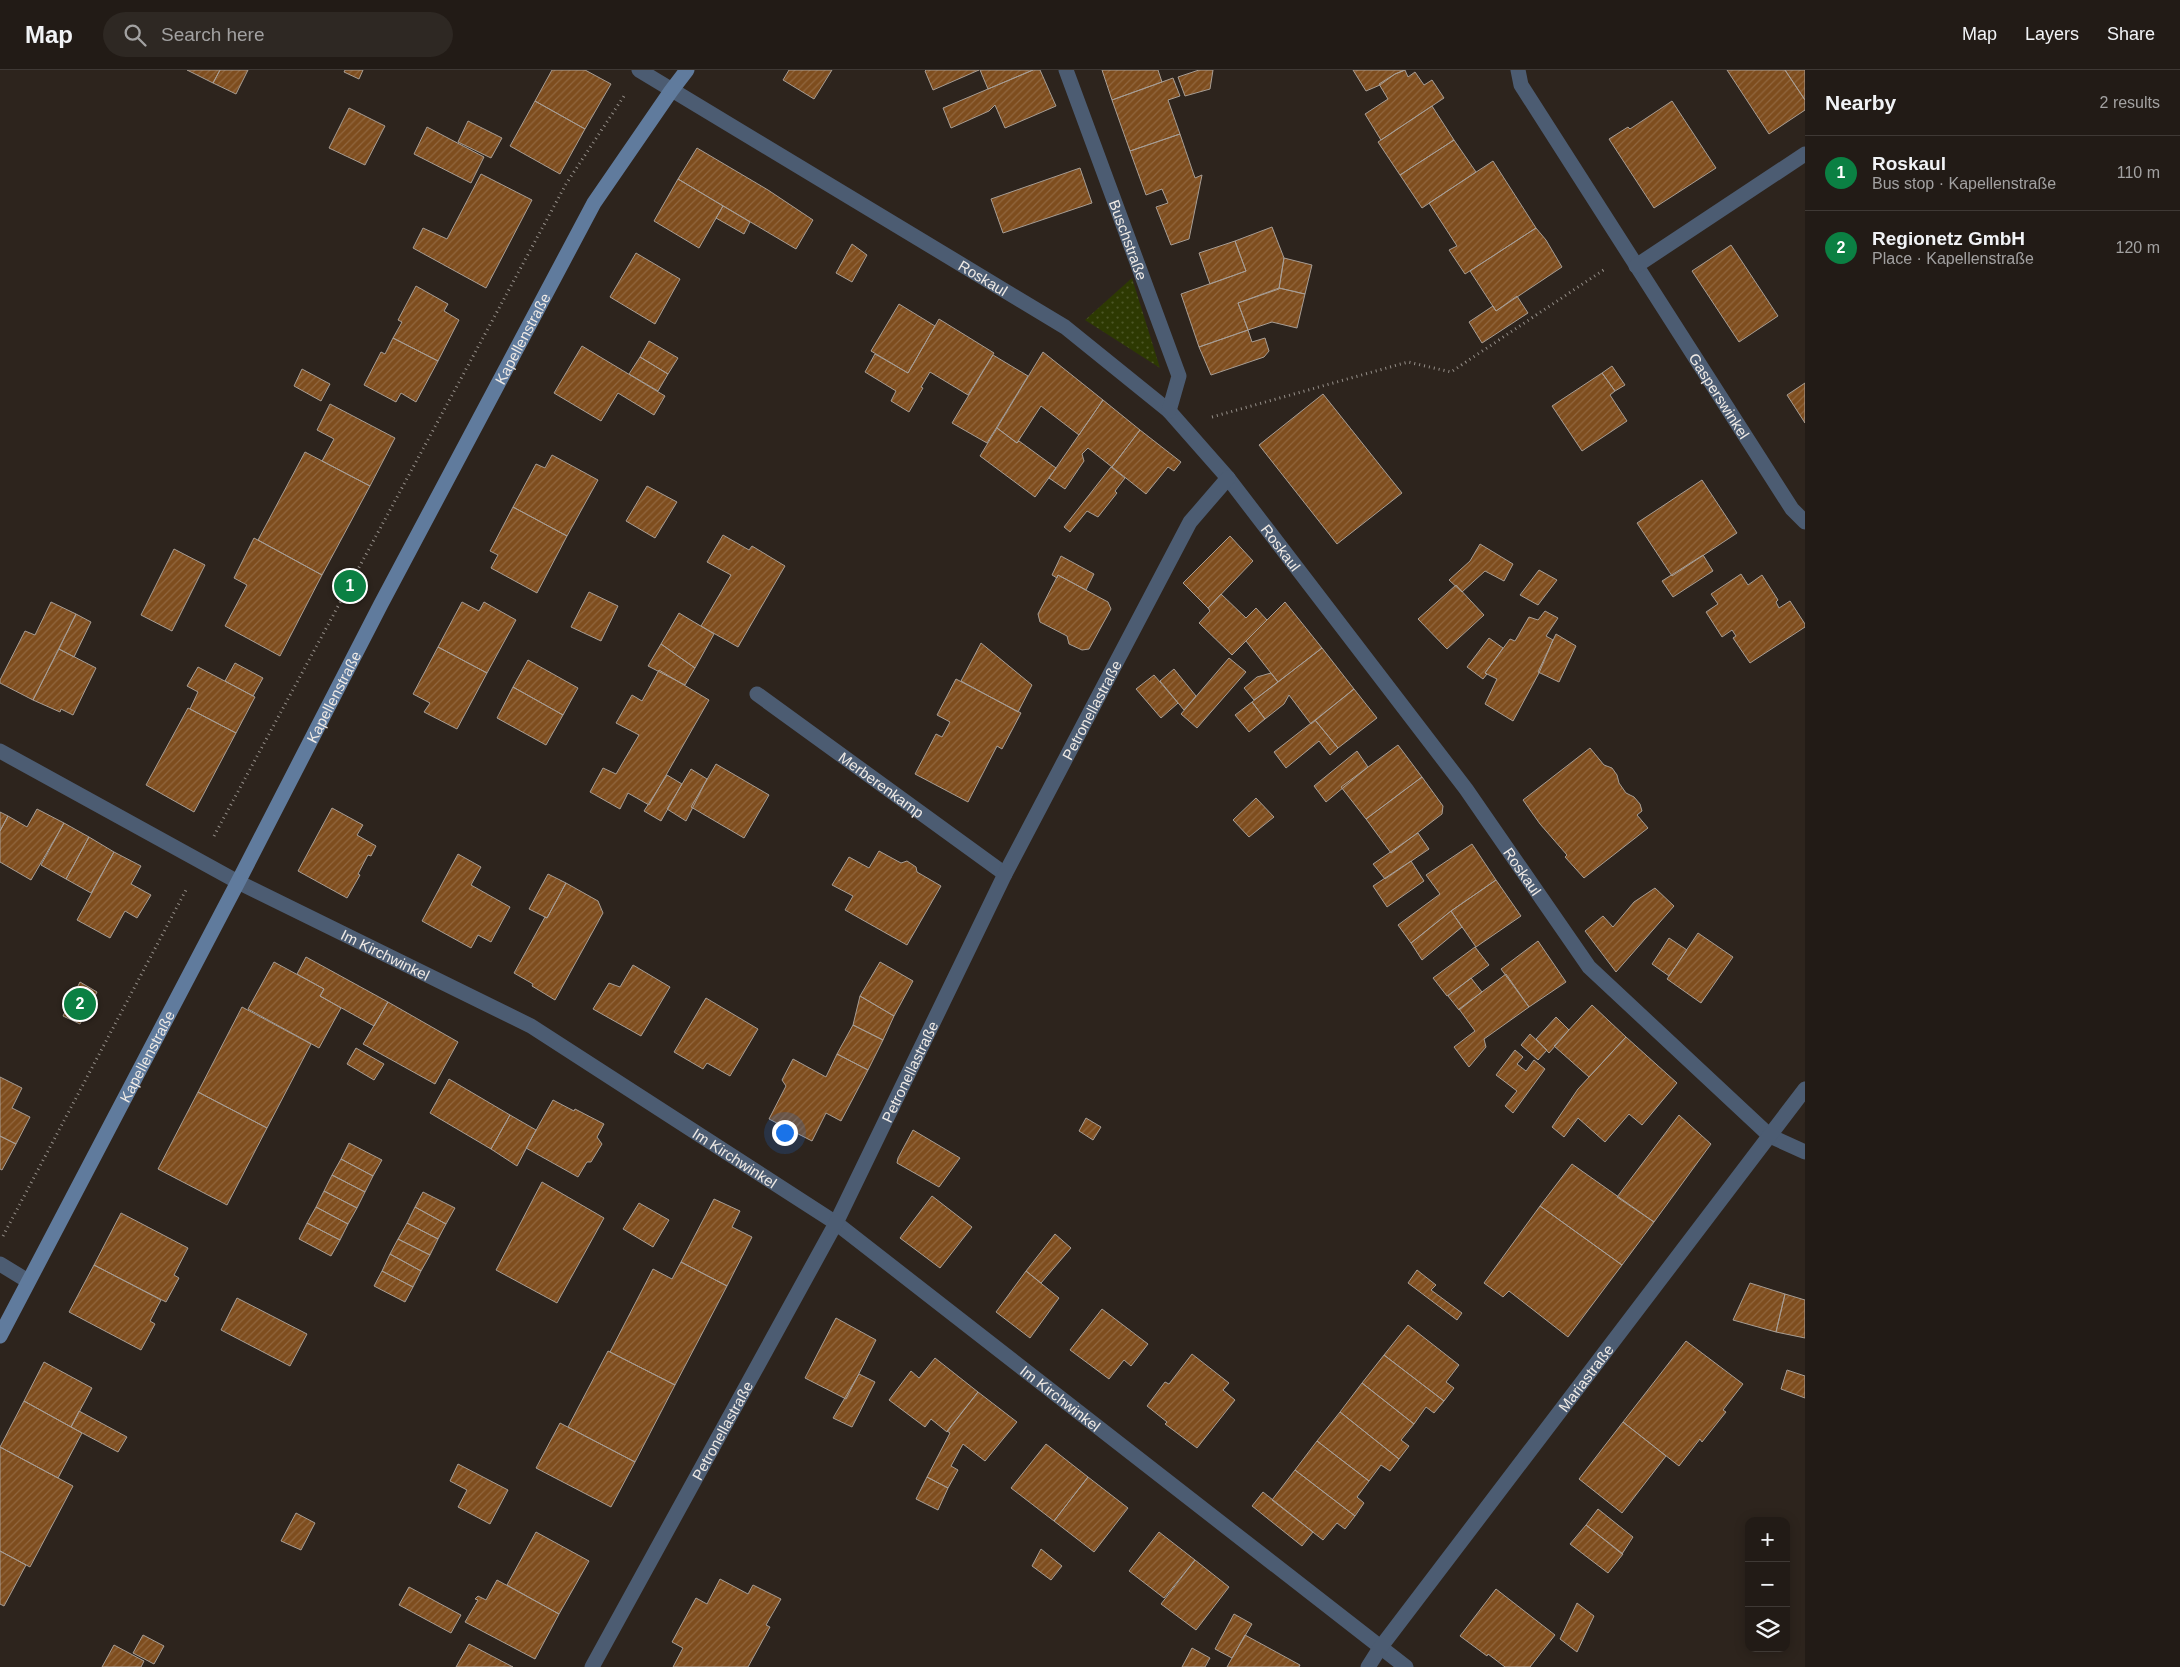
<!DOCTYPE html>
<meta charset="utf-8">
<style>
body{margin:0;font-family:Arial,sans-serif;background:#2e2823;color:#f1f3f6}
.controls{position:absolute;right:15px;bottom:15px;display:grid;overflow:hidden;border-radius:10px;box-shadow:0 2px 12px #0003}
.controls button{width:45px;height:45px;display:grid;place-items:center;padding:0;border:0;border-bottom:1px solid #3f3935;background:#221b16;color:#f1f3f6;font:25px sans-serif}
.you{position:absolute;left:784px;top:1062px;width:18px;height:18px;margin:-12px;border:4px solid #fff;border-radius:50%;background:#1a73e8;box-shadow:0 0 0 8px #1a73e833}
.badge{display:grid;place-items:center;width:32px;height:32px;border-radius:50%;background:#0b8043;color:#fff;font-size:16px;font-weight:700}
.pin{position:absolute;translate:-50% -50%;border:2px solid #fff;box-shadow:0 1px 5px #0006}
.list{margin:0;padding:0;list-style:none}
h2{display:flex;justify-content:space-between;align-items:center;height:65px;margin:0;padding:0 20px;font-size:21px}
h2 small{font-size:16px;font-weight:400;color:#a2a1a1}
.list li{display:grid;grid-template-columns:32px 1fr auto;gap:15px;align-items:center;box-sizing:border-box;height:75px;padding:0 20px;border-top:1px solid #3f3935}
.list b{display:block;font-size:19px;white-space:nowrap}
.list p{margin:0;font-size:16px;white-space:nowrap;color:#a2a1a1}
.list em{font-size:16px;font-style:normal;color:#a2a1a1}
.icon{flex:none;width:28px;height:28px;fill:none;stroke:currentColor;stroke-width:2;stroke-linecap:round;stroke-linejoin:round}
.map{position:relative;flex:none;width:1805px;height:1597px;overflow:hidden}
header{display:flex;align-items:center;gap:30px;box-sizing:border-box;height:70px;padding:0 25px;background:#221b16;border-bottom:1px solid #3f3935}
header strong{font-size:24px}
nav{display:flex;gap:28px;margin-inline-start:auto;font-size:18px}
.search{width:350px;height:45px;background:#2e2823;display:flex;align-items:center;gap:12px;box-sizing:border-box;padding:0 18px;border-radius:28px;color:#a2a1a1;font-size:19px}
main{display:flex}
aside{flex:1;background:#221b16}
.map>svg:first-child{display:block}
.green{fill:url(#green-dots)}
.building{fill:url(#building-hatch);stroke:#a79d94}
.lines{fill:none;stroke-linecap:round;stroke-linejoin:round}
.path{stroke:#958f89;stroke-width:3;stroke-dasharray:1 4;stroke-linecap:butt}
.street{stroke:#4c5c72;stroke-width:15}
.secondary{stroke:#607b9d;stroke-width:15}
.labels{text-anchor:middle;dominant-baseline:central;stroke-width:4.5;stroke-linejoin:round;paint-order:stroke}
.street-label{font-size:15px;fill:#efeae5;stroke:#231b14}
</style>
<header>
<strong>Map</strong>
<div class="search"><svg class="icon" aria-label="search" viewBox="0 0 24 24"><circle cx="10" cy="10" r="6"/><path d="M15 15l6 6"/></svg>Search here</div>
<nav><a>Map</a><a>Layers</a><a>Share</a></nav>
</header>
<main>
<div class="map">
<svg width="1805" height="1597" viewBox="0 0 1805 1597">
<defs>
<pattern id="green-dots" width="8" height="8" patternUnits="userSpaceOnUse" patternTransform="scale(1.25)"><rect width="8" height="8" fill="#2d3902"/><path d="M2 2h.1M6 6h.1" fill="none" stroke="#4c5627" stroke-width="1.8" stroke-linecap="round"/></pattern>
<pattern id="building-hatch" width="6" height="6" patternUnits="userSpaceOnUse" patternTransform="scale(1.25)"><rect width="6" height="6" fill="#7e4d1e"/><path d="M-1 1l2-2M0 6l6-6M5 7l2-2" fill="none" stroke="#91673f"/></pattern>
</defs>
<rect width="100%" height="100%" fill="#2d241d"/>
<path class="green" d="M1132,208L1160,298L1085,250Z"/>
<path class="building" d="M187,0H220L213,13Z
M220,0H248L236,24L213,13Z
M345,0H363L359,9L344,2Z
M552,0H585L611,14L585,59L535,31Z
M789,0H832L814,29L783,10Z
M926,0H979L933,20L925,1Z
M980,0H1033L988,19Z
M1033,0H1040L1056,36L1005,58L995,35L989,41L951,58L943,38Z
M1102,0H1158L1162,12L1112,30Z
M1199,0H1213L1210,19L1185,26L1178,7Z
M1353,0H1405L1395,4L1380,15L1366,21Z
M1405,0L1408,7L1415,2L1424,15L1432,10L1444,28L1381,70L1365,44L1388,29L1379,14L1395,4Z
M1727,0H1785L1805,30V40L1769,64Z
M1785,0H1805V30Z
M1173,8L1180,26L1168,30L1180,64L1130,81L1112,30Z
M535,31L585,59L560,104L510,76Z
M1672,31L1716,98L1654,138L1609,69L1628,57L1630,59Z
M1432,36L1454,70L1400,105L1378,72Z
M349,38L385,56L365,95L329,78Z
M468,51L502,68L491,88L458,72Z
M427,57L484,87L471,113L414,84Z
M1180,64L1195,108L1202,105L1189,169L1171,175L1156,137L1168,133L1162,119L1146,125L1130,81Z
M1454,70L1476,102L1422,138L1400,105Z
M697,78L768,120L813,150L796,179L678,109Z
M1493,91L1536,158L1465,204L1449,180L1457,176L1429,133Z
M1080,98L1092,133L1003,163L991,129Z
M481,104L532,130L486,218L413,178L423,158L447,169Z
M678,109L723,136L699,178L654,151Z
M723,136L750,152L744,164L716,148Z
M1272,157L1284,188L1279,219L1238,233L1248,260L1199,277L1181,224L1246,201L1235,171Z
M1536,158L1546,170L1562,197L1496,241L1470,201Z
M1235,171L1246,201L1210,214L1199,183Z
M852,174L867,185L852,212L836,203Z
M1731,175L1778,246L1739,272L1692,201Z
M636,183L680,209L655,254L610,227Z
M1284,188L1312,195L1305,224L1279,218Z
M416,216L448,234L444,241L459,250L438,291L393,268L402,252L398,250Z
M1279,218L1305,224L1297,258L1272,252L1248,260L1238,233Z
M1517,226L1528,243L1482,273L1469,252L1493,236L1496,241Z
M899,234L935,256L908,303L871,281Z
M939,249L994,283L968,325L930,302L921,317L923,318L909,342L891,331L896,321L865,302L875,284L908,303Z
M1248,260L1252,272L1265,268L1269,281L1264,287L1211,305L1199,277Z
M393,268L438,291L416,332L401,323L396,332L364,315L381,282L385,284Z
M649,271L678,288L668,304L640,287Z
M582,276L665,326L654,345L618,323L601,351L554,323Z
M1043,282L1103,330L1079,365L1041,336L1017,373L997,358Z
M993,285L1028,306L987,373L952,353Z
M640,287L668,304L658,321L629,304Z
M1612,296L1625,315L1615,321L1602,303Z
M302,299L330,314L321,331L294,316Z
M1602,303L1615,321L1610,325L1627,351L1582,381L1552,336Z
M1805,313V353L1787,325Z
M1323,324L1402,423L1337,474L1259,375Z
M1103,330L1140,360L1112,397L1088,378L1082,384L1084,391L1065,419L1049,408Z
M330,334L395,368L370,416L322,391L334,369L317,360Z
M997,358L1017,373L1019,371L1056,398L1035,427L980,386Z
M1140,360L1181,392L1174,401L1168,397L1146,424L1112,397Z
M305,382L370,416L322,505L258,470Z
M552,385L598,410L567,466L513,437L536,394L545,398Z
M1111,397L1125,408L1115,421L1117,423L1098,447L1087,441L1070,462L1064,457Z
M1702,410L1737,463L1672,506L1637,453Z
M647,416L677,432L655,468L626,451Z
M513,437L567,466L537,523L491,498L498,485L490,481Z
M723,465L749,480L752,476L785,496L738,577L701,556L731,505L707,492Z
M1230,466L1253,491L1208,538L1183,513Z
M254,468L322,505L280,586L225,556L247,515L234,508Z
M1480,474L1513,494L1504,511L1485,501L1462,522L1449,510L1470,491Z
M174,479L205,495L172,561L141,545Z
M1703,485L1713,501L1673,527L1662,511Z
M1061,486L1094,504L1086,520L1058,505L1057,508L1052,505Z
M1539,500L1557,510L1538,535L1520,525Z
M1741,504L1748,515L1762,505L1778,530L1776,532L1779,538L1790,531L1805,554V557L1750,593L1733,568L1736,566L1732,560L1722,567L1706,542L1718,534L1711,524Z
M1058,505L1108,532L1111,539L1089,579L1082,580L1069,574L1067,566L1040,552L1038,544Z
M1456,515L1484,545L1447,579L1418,549Z
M589,522L618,536L601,571L571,557Z
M1221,524L1246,548L1256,538L1267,550L1232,585L1199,553L1210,541L1208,538Z
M51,532L76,544L33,630L0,613V610L25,561L35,565Z
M462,532L479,541L484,532L516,550L487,603L438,577Z
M1285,532L1322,578L1278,612L1246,571Z
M1545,541L1558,548L1546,566L1553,570L1539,603L1513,651L1485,634L1497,609L1485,603L1510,569L1515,571L1529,547L1538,550Z
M679,543L714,564L695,598L661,574Z
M76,544L91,552L74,587L59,579Z
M1556,564L1576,576L1559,612L1538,602Z
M1489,568L1503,578L1485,603L1487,604L1483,609L1467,597Z
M981,573L1032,615L1018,642L961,611Z
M661,574L695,598L685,615L648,596Z
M438,577L487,603L457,659L424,642L430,633L413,624Z
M1322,578L1354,619L1311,654L1289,625L1284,634L1265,649L1252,632Z
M59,579L96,598L73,645L61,639L60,642L33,630Z
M1229,588L1246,602L1197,658L1181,644Z
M528,590L578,618L563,645L513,617Z
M235,593L263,608L253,626L225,611Z
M198,597L255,627L236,663L190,639L198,622L187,616Z
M1174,599L1196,626L1184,640L1160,611Z
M659,600L709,630L649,735L628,723L620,739L590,722L603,698L616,704L639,665L616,653L632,625L642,631Z
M1271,603L1278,612L1254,630L1244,618L1257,607Z
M1154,605L1178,633L1161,648L1136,619Z
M956,609L1021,643L1002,679L997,676L968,732L915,704L936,664L942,667L950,652L937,645Z
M513,617L563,645L546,675L497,648Z
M1354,619L1377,648L1338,678L1315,650Z
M1252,632L1265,649L1249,662L1235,645Z
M188,638L236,663L194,742L146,715Z
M1315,650L1338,678L1330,685L1319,671L1286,698L1274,682Z
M1398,675L1422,707L1366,749L1341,717Z
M1590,678L1604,695L1612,698L1617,705L1619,713L1626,723L1634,727L1640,734L1642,741L1637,745L1648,758L1584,808L1565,787L1567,785L1540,754L1523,730Z
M1357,681L1368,697L1326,732L1314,716Z
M716,694L769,725L744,768L691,737Z
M691,699L707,709L686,751L667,739Z
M667,705L682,714L661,751L644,741Z
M1422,707L1443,736L1442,744L1391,783L1366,749Z
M1256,728L1274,747L1249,767L1233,750Z
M332,738L363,755L357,765L376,776L371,786L368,785L358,804L360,805L347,828L298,801Z
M37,739L64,753L31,810L0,792V761L8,746L27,757Z
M0,742L8,746L0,761Z
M64,753L89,767L66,809L41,795Z
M1418,763L1429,779L1385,809L1373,794Z
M89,767L114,782L91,823L66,809Z
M1472,774L1496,810L1451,841L1411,873L1398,855L1440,824L1426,805Z
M879,781L901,793L907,791L916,797L917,802L941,816L907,875L845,840L853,826L832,815L849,787L869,798Z
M114,782L141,796L131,814L151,825L137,848L125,841L110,868L77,850Z
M458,784L481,797L471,815L510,837L491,872L478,865L471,878L422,851Z
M1411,791L1424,811L1387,837L1373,816Z
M548,804L566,813L547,848L529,839Z
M1496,810L1521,846L1476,877L1451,841Z
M566,813L598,831L603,843L555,930L532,916L533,914L514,903L545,847L547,848Z
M1655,818L1674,836L1616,902L1585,861L1603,846L1613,857L1634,832Z
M1451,841L1462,857L1422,890L1411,873Z
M1698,863L1733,887L1701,933L1667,909Z
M1669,868L1687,880L1669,906L1652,894Z
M1538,871L1566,912L1529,937L1501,899Z
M1475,877L1489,895L1447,926L1433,908Z
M306,887L388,932L374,956L320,926L324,919L297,904Z
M274,892L324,919L320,926L341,938L319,978L248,939Z
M880,892L913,911L894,946L860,926Z
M633,895L670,917L641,966L593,939L609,913L620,917Z
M1506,904L1529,937L1484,969L1486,977L1469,997L1454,977L1475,961L1459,939Z
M1471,908L1482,922L1459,940L1448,926Z
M80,912L97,922L80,954L63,946Z
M860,926L894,946L883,970L853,955Z
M706,928L758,959L730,1006L707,993L703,999L674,982Z
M388,932L458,972L435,1014L363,974Z
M1592,935L1626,967L1589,1007L1554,976Z
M242,937L311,974L267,1058L198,1022Z
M1556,947L1569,960L1549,983L1536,969Z
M853,955L883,970L868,1000L837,984Z
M1530,964L1547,980L1538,990L1521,975Z
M1626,967L1677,1013L1642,1055L1629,1044L1605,1072L1578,1048L1564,1067L1552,1057L1578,1019Z
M356,978L384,994L374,1010L347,994Z
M1515,980L1523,987L1517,994L1526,1001L1534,990L1545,999L1513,1043L1505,1036L1517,1021L1496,1005Z
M837,984L868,1000L841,1051L826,1043L812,1071L769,1049L786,1016L782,1010L793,989L826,1007Z
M0,1007L22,1018L12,1038L30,1047L16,1074L0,1066Z
M449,1009L510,1045L491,1079L430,1043Z
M198,1022L267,1058L227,1135L158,1099Z
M553,1030L574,1041L575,1039L604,1054L597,1067L602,1074L591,1092H587L578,1107L526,1078Z
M510,1045L536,1060L517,1096L491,1079Z
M1679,1045L1711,1074L1654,1152L1617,1127Z
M1086,1048L1101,1057L1093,1070L1079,1061Z
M913,1060L960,1088L939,1117L897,1093L898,1088Z
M0,1066L16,1074L2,1100L0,1099Z
M349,1073L382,1090L373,1106L341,1089Z
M341,1089L373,1106L365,1122L332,1105Z
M1572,1094L1654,1152L1622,1195L1540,1136Z
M332,1105L365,1122L357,1138L324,1121Z
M542,1112L604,1148L557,1233L496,1200Z
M324,1121L357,1138L348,1154L316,1137Z
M423,1122L455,1138L446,1154L415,1137Z
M932,1126L972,1157L940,1198L900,1168Z
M714,1129L740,1141L732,1157L752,1167L727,1216L681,1192Z
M639,1133L669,1150L653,1177L623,1159Z
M1540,1136L1622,1195L1568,1267L1509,1221L1503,1227L1484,1213Z
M316,1137L348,1154L340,1170L307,1153Z
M415,1137L446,1154L438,1169L407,1153Z
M121,1143L188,1178L174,1205L179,1208L166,1232L94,1195Z
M307,1153L340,1170L331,1186L299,1169Z
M407,1153L438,1169L430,1185L398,1169Z
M1055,1164L1071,1178L1041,1213L1026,1201Z
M398,1169L430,1185L421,1201L390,1184Z
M390,1184L421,1201L413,1217L382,1201Z
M681,1192L727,1216L675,1315L610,1282L653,1199L672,1209Z
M94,1195L161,1230L150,1251L155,1254L141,1280L69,1242Z
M1417,1200L1436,1215L1431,1220L1462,1243L1457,1250L1408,1213Z
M382,1201L413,1217L405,1232L374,1216Z
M1026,1201L1059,1228L1030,1268L996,1242Z
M1750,1213L1785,1224L1776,1262L1733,1250Z
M1785,1224L1805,1230V1268L1776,1262Z
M237,1228L307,1264L290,1296L221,1260Z
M1102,1239L1148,1274L1131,1296L1124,1290L1109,1309L1070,1280Z
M836,1248L876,1270L846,1329L805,1308Z
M1408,1255L1459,1295L1446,1312L1454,1318L1444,1331L1384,1285Z
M1686,1271L1743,1314L1723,1340L1726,1342L1702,1372L1700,1369L1679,1396L1623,1352Z
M608,1281L675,1315L635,1392L568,1357Z
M1192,1284L1229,1313L1223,1320L1235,1330L1197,1378L1165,1354L1167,1352L1147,1336L1165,1312L1169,1314Z
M1384,1285L1444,1331L1434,1343L1426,1337L1414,1354L1362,1313Z
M935,1288L978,1322L947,1362L931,1349L925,1357L889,1330L911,1301L919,1308Z
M44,1292L92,1318L71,1357L24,1331Z
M1787,1300L1805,1306V1328L1781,1319Z
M859,1304L875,1312L852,1357L833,1348Z
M1362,1313L1414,1354L1401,1370L1409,1376L1399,1389L1340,1342Z
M978,1322L1017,1352L985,1391L963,1374L951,1396L958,1400L948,1418L927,1407L950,1363L947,1361Z
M24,1331L82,1363L58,1408L0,1377Z
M79,1341L127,1367L118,1382L71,1357Z
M1340,1342L1399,1389L1390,1401L1381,1395L1369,1411L1317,1371Z
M1623,1352L1666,1386L1622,1443L1579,1409Z
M560,1353L635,1392L611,1437L536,1398Z
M1317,1371L1369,1411L1357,1427L1364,1433L1355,1446L1295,1400Z
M1046,1374L1088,1407L1054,1451L1011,1418Z
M0,1377L73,1416L30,1497L0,1481Z
M458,1394L508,1420L490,1454L458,1437L467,1420L450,1411Z
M1295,1400L1355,1446L1345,1459L1337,1453L1323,1470L1272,1430Z
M927,1407L948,1418L938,1440L916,1429Z
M1088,1407L1128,1438L1094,1482L1054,1451Z
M1263,1422L1313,1462L1302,1476L1252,1436Z
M1598,1439L1633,1467L1622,1484L1586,1455Z
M296,1443L315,1453L301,1480L281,1471Z
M1586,1455L1623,1484L1608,1503L1570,1474Z
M536,1462L589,1491L559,1544L507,1515Z
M1159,1462L1195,1490L1164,1528L1129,1501Z
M1041,1479L1062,1496L1051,1510L1032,1496Z
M0,1481L26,1495L4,1536L0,1534Z
M1195,1490L1229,1517L1196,1560L1161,1534Z
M720,1509L748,1524L753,1515L781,1529L766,1555L770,1557L748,1597H673L683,1578L672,1572L696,1528L707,1534Z
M497,1510L559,1544L535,1589L465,1552L478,1530L475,1529L478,1526L486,1530Z
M409,1517L461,1545L451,1563L399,1535Z
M1496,1519L1555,1565L1530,1597H1505L1488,1584L1487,1586L1460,1566Z
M1577,1533L1594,1546L1577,1582L1560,1569Z
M1234,1544L1252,1554L1232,1588L1215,1579Z
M143,1565L164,1576L154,1594L133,1583Z
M1245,1565L1300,1595L1299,1597H1227Z
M469,1574L513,1597H456Z
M114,1575L144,1591L141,1597H102Z
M1192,1578L1210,1588L1205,1597H1182Z"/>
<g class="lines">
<path class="path" d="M1212,347L1408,292L1451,302L1605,199
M214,766L566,114L624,26
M3,1166L187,818"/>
<g class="street">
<path id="s1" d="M639,0L1065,257L1169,341L1228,408L1466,719L1589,897L1770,1066L1805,1082"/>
<path id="s2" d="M1066,0L1179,306L1169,341"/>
<path id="s3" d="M1518,0L1521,15L1792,439L1805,452"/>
<path d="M1636,196L1805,84"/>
<path id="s4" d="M757,624L1005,804"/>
<path id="s5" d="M0,681L238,812L531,956L836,1153L1406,1597"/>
<path d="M0,1194L28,1211"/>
<path id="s6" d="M592,1597L836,1153L1005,804L1190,452L1228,408"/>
<path id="s7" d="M1368,1597L1380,1578L1805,1019"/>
</g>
<path class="secondary" id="s8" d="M0,1266L238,812L381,534L594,133L671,21L687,0"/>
</g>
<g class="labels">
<g class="street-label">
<text stroke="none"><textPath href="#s2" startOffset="181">Buschstraße</textPath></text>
<text stroke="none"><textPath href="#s1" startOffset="402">Roskaul</textPath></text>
<text stroke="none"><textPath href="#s8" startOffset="1126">Kapellenstraße</textPath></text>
<text stroke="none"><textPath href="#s3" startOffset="384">Gasperswinkel</textPath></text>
<text stroke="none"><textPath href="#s1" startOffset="808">Roskaul</textPath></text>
<text stroke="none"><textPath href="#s8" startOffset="721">Kapellenstraße</textPath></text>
<text stroke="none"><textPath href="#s6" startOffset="1080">Petronellastraße</textPath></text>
<text stroke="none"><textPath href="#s4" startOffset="154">Merberenkamp</textPath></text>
<text stroke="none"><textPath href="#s1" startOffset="1212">Roskaul</textPath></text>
<text stroke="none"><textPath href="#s5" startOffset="436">Im Kirchwinkel</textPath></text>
<text stroke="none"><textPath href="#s8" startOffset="316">Kapellenstraße</textPath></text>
<text stroke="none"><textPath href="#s6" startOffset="675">Petronellastraße</textPath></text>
<text stroke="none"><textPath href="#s5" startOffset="841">Im Kirchwinkel</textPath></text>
<text stroke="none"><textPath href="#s7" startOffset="362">Mariastraße</textPath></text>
<text stroke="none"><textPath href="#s5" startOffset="1246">Im Kirchwinkel</textPath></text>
<text stroke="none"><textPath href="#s6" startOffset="270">Petronellastraße</textPath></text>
</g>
</g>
</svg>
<div class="controls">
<button>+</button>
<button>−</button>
<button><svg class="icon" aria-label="layers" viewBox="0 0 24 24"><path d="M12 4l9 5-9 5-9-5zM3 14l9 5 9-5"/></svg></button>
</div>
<div class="you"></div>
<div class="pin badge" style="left:350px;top:516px">1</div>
<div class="pin badge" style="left:80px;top:934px">2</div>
</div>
<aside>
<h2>Nearby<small>2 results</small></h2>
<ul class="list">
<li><span class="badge">1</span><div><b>Roskaul</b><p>Bus stop · Kapellenstraße</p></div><em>110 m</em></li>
<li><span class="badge">2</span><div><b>Regionetz GmbH</b><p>Place · Kapellenstraße</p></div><em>120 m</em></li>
</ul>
</aside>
</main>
